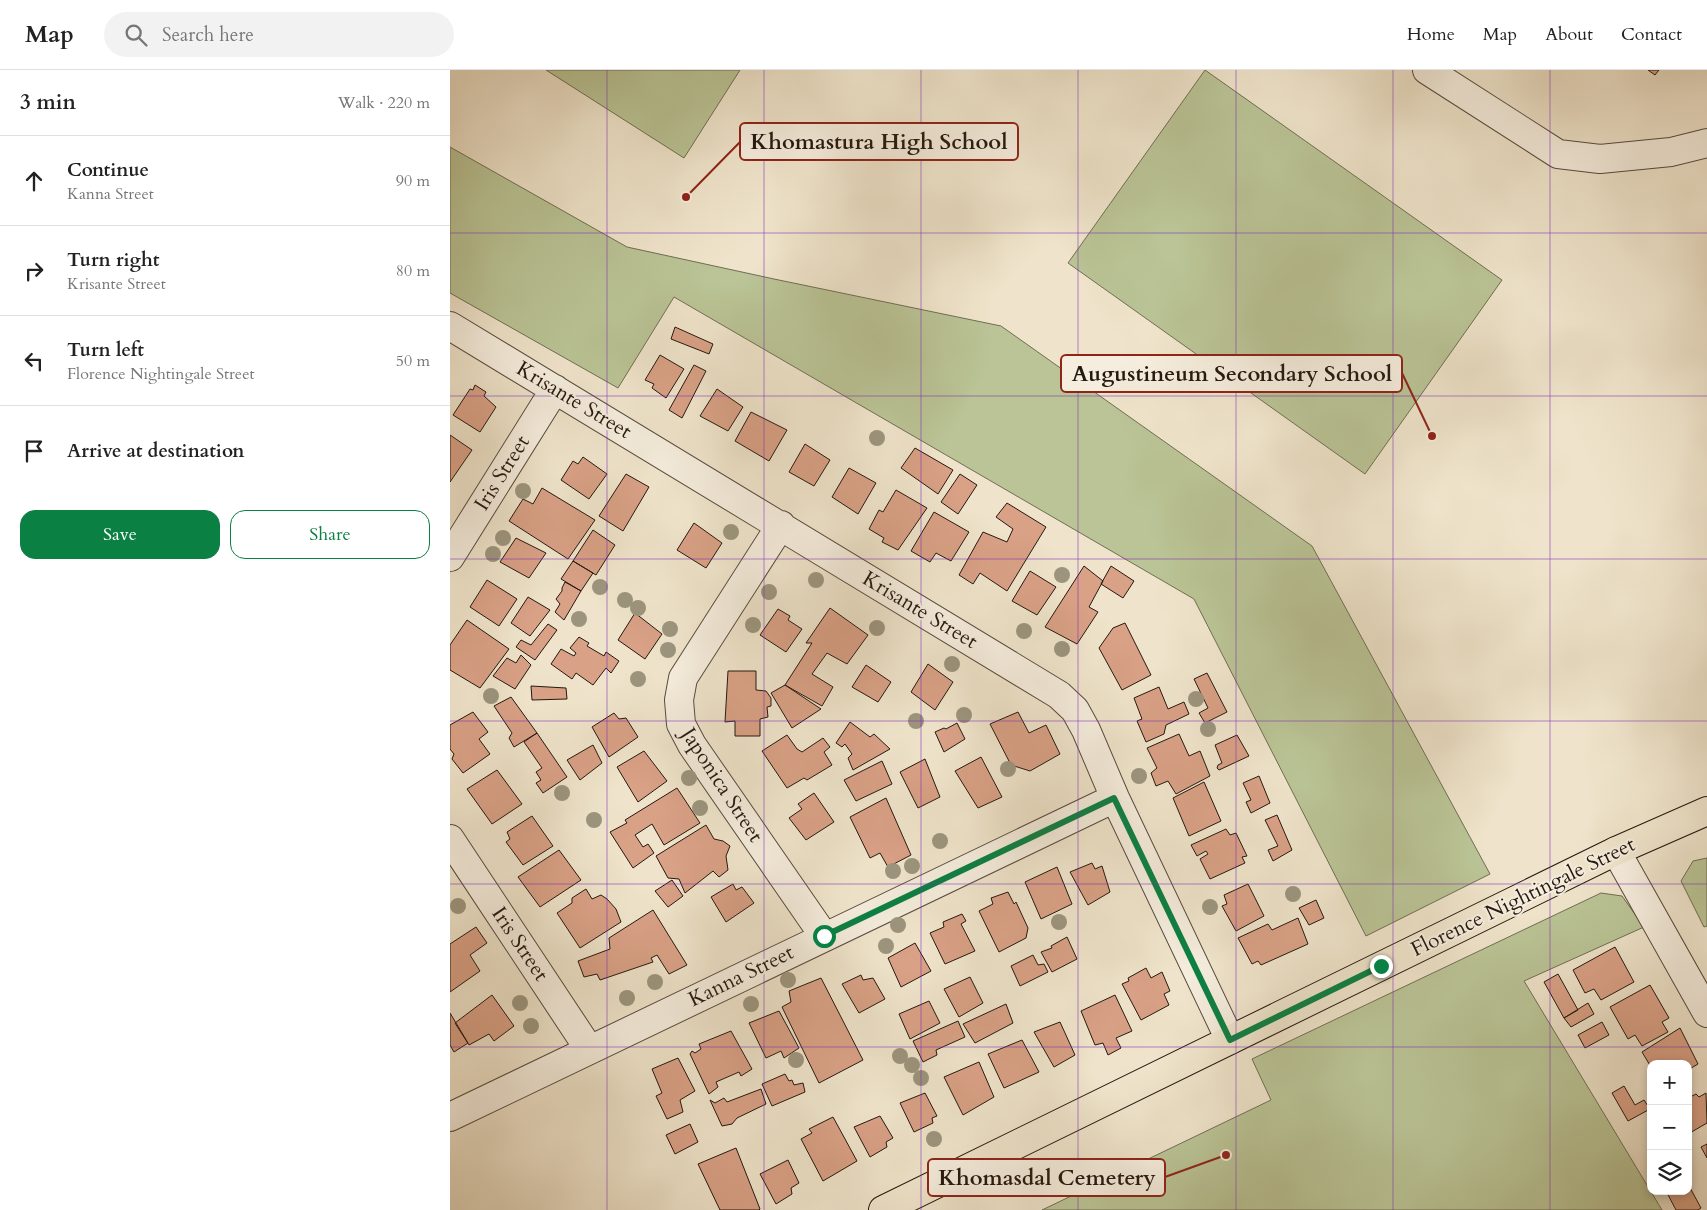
<!DOCTYPE html>
<meta charset="utf-8">
<style>
body{margin:0;font-family:Cardo,serif;background:#f2f2f2;color:#222}
.controls{position:absolute;right:15px;bottom:15px;display:grid;overflow:hidden;border-radius:10px;box-shadow:0 2px 8px #0003}
.controls button{width:45px;height:45px;display:grid;place-items:center;padding:0;border:0;border-bottom:1px solid #e0e0e0;background:#fff;color:#222;font:25px sans-serif}
.stop{position:absolute;width:15px;height:15px;margin:-11px;border:4px solid #0b8043;border-radius:50%;background:#fff}
.stop.end{background:#0b8043;border-color:#fff;box-shadow:0 1px 5px #0008}
.list{margin:0;padding:0;list-style:none}
h2{display:flex;justify-content:space-between;align-items:center;height:65px;margin:0;padding:0 20px;font-size:21px}
h2 small{font-size:16px;font-weight:400;color:#767676}
.list li{display:grid;grid-template-columns:32px 1fr auto;gap:15px;align-items:center;box-sizing:border-box;height:90px;padding:0 20px;border-top:1px solid #e0e0e0}
.list b{display:block;font-size:19px;white-space:nowrap}
.list p{margin:0;font-size:16px;white-space:nowrap;color:#767676}
.list em{font-size:16px;font-style:normal;color:#767676}
.actions{display:flex;gap:10px;padding:15px 20px}
.actions a{flex:1;padding:11px 0;border:1px solid #0b8043;border-radius:15px;text-align:center;font-size:18px;color:#0b8043}
.actions .main{background:#0b8043;color:#fff}
.icon{flex:none;width:28px;height:28px;fill:none;stroke:currentColor;stroke-width:2;stroke-linecap:round;stroke-linejoin:round}
.map{position:relative;flex:none;width:1257px;height:1140px;overflow:hidden}
header{display:flex;align-items:center;gap:30px;box-sizing:border-box;height:70px;padding:0 25px;background:#fff;border-bottom:1px solid #e0e0e0}
header strong{font-size:24px}
nav{display:flex;gap:28px;margin-inline-start:auto;font-size:18px}
.search{width:350px;height:45px;background:#f2f2f2;display:flex;align-items:center;gap:12px;box-sizing:border-box;padding:0 18px;border-radius:28px;color:#767676;font-size:19px}
main{display:flex}
aside{flex:1;background:#fff}
.map>svg:first-child{display:block}
.green{fill:#bac496;stroke:#706e53}
.building{fill:#d9a186;stroke:#251810}
.lines{fill:none;stroke-linecap:round;stroke-linejoin:round}
.minor-casing{stroke:#584b3f;stroke-width:30}
.major-casing{stroke:#251810;stroke-width:30}
.minor{stroke:#f5eddd;stroke-width:28}
.major{stroke:#efe4cb;stroke-width:28}
.tree{fill:#9c957e}
.route{stroke:#0b8043;stroke-width:6}
.grid{fill:none;stroke:#7b2cbf;stroke-width:1;stroke-opacity:0.55}
.labels{text-anchor:middle;dominant-baseline:central;stroke-width:4;stroke-linejoin:round;paint-order:stroke}
.street-label{font-size:21px;fill:#251810;stroke:#f5eddd}
.leader{fill:none;stroke:#8f2418;stroke-width:2}
.callout-dot{fill:#8f2418;stroke:#f5eddd;stroke-width:2}
.callout{fill:#f5eddd;stroke:#8f2418;stroke-width:2}
.callout-label{font-size:22px;text-anchor:middle;font-weight:bold;fill:#251810}
</style>
<header>
<strong>Map</strong>
<div class="search"><svg class="icon" aria-label="search" viewBox="0 0 24 24"><circle cx="10" cy="10" r="6"/><path d="M15 15l6 6"/></svg>Search here</div>
<nav><a>Home</a><a>Map</a><a>About</a><a>Contact</a></nav>
</header>
<main>
<aside>
<h2>3 min<small>Walk · 220 m</small></h2>
<ul class="list">
<li><svg class="icon" aria-label="ahead" viewBox="0 0 24 24"><path d="M12 20V5M6 11l6-6 6 6"/></svg><div><b>Continue</b><p>Kanna Street</p></div><em>90 m</em></li>
<li><svg class="icon" aria-label="right" viewBox="0 0 24 24"><path d="M7 20v-9h11M14 6l5 5-5 5"/></svg><div><b>Turn right</b><p>Krisante Street</p></div><em>80 m</em></li>
<li><svg class="icon" aria-label="left" viewBox="0 0 24 24"><path d="M17 20v-9H6M10 6l-5 5 5 5"/></svg><div><b>Turn left</b><p>Florence Nightingale Street</p></div><em>50 m</em></li>
<li><svg class="icon" aria-label="arrive" viewBox="0 0 24 24"><path d="M6 21V4h12l-3 4 3 4H6"/></svg><div><b>Arrive at destination</b></div></li>
</ul>
<div class="actions"><a class="main">Save</a><a>Share</a></div>
</aside>
<div class="map">
<svg width="1257" height="1140" viewBox="0 0 1257 1140">
<rect width="100%" height="100%" fill="#efe4cb"/>
<filter id="stains"><feTurbulence type="fractalNoise" baseFrequency=".004" numOctaves="4"/><feColorMatrix values="0 0 0 0 .2 0 0 0 0 .09 0 0 0 0 .02 0 0 0 .5 -.17"/></filter>
<radialGradient id="worn" r=".72"><stop offset=".6" stop-color="#630" stop-opacity="0"/><stop offset="1" stop-color="#630" stop-opacity=".3"/></radialGradient>
<path class="green" d="M96,0H290L234,88Z
M755,0L1052,210L915,404L618,193Z
M0,77L177,177L324,209L551,256L862,476L1040,804L916,866L744,529L224,227L168,318L0,223Z
M1257,788V856L1254,857L1231,811L1243,791Z
M1151,823L1172,826L1194,857L1074,911L1212,1140H592L821,1030L802,989Z"/>
<path class="building" d="M1198,0H1209L1205,5Z
M225,257L263,274L259,284L221,269Z
M210,285L234,299L216,328L202,318L204,314L195,310Z
M244,295L256,301L232,348L219,340Z
M25,315L36,322L34,326L46,337L30,362L3,345L20,319L23,320Z
M267,319L293,337L278,361L250,346Z
M301,342L337,360L319,391L285,371Z
M0,365L22,380L0,412Z
M355,374L380,390L364,416L339,402Z
M465,378L503,400L488,424L451,398Z
M133,387L157,404L139,429L111,410L123,391L128,394Z
M399,398L426,413L408,444L382,427Z
M176,404L199,417L173,461L149,446Z
M510,404L527,415L508,444L491,432Z
M92,418L145,450L118,489L59,451L73,429L83,434Z
M446,420L477,438L448,480L432,472L434,468L419,459L429,440L433,442Z
M557,433L596,457L557,521L530,503L523,514L509,505L533,462L557,472L563,459L546,447Z
M484,442L519,462L501,491L486,483L480,492L461,481Z
M244,453L272,473L256,498L227,480Z
M143,460L165,475L146,505L123,491Z
M66,468L96,483L79,508L50,492Z
M123,491L143,503L131,521L111,509Z
M634,496L653,511L639,537L648,542L627,574L595,557Z
M661,496L684,511L673,528L651,514Z
M580,501L606,517L587,545L562,531Z
M37,510L67,529L49,556L20,537Z
M115,512L131,521L114,550L105,542L110,534L106,529L112,521V518Z
M78,527L100,540L80,566L61,553Z
M380,538L418,565L397,594L377,583L362,604L383,617L372,636L335,615L362,573H356Z
M328,539L340,546L338,550L352,559L336,582L310,565Z
M185,543L212,564L195,589L168,570Z
M17,550L59,579L30,618L0,600V575Z
M675,553L701,605L672,620L649,578L663,558Z
M98,554L107,560L85,590L66,577L71,570L81,575Z
M129,567L139,573L137,576L154,586L156,582L169,591L161,603L156,598L143,615L126,603L122,609L101,594L111,579L124,586L126,583L120,578Z
M71,585L81,595L65,619L43,606L57,588L66,593Z
M478,594L503,612L485,640L461,622Z
M416,595L441,612L428,632L402,617Z
M278,601H306V620L316,621L321,628V636L317,637L318,647L310,649V666H285V651L275,652Z
M757,603L777,642L755,653L749,643L758,638L744,609Z
M335,615L371,639L342,658L321,623Z
M81,616L116,618L117,629L82,630Z
M709,617L718,639L734,632L739,644L716,655L714,664L696,672L687,651L692,649L684,628Z
M61,627L87,663L64,677L59,668L62,663L44,636Z
M23,642L38,662L29,669L40,684L13,703L2,689L4,684L0,679V655Z
M568,642L579,663L596,655L610,684L580,701L561,695L540,654Z
M164,643L169,649L176,648L188,667L159,687L142,657Z
M400,652L420,667L424,664L440,679L403,700L398,688L402,684L395,674L392,677L386,673Z
M507,653L515,669L494,682L485,662L494,658L496,659Z
M87,663L117,707L93,723L86,713L91,710L86,702L92,698L74,672Z
M729,664L739,686L750,681L760,706L726,724L718,711L706,716L701,703L707,698L697,678Z
M337,665L347,679L352,682L373,668L380,677L374,682L382,695L357,710L354,708L337,718L312,681Z
M787,665L799,686L769,700L767,698L768,695L772,693L765,675Z
M143,675L152,693L130,710L117,690Z
M194,681L217,711L188,732L167,697Z
M531,687L552,727L528,738L505,701Z
M475,689L490,727L468,738L450,702Z
M432,691L442,714L406,731L394,710Z
M47,700L72,734L42,754L17,719Z
M809,706L820,733L801,743L796,732L801,730L793,713Z
M754,712L771,751L739,766L723,728Z
M227,718L250,753L214,775L202,754L185,765L193,777L198,774L204,783L183,798L160,762L177,753L175,750Z
M364,723L384,752L356,770L339,748L352,739L348,734Z
M436,728L461,785L438,797L430,783L420,788L400,747Z
M827,745L842,780L823,791L818,780L828,776L815,750Z
M82,746L103,776L73,795L56,772L60,769L57,762Z
M256,755L264,769L273,771L280,776L276,786L278,800L269,807L263,801L235,823L229,809L218,808L206,786Z
M776,759L780,765L786,763L797,786L792,787L795,793L760,809L750,789L758,784L756,781L747,786L741,775Z
M109,780L131,810L90,837L68,807Z
M642,793L645,799L652,796L660,822L638,835L620,802Z
M607,797L622,834L591,849L575,812Z
M222,810L233,826L218,837L205,821Z
M283,814L286,820L292,817L304,833L276,852L261,827Z
M798,814L814,846L786,861L772,836L777,834L774,825Z
M136,819L142,829L151,825L157,829L166,839L171,852L130,878L107,843L122,833V828Z
M558,822L564,834L566,832L578,858L576,868L549,882L529,841L543,834L541,828Z
M866,830L874,848L859,855L849,838Z
M203,840L237,895L219,904L207,885L201,888L203,892L150,910L147,904L134,907L128,891L160,879L159,868Z
M512,844L516,851L511,854L525,881L495,894L480,863L494,857L493,852Z
M848,848L858,874L811,895L808,891L802,894L788,868L818,854L822,860Z
M26,857L37,873L20,885L30,901L0,922V874Z
M617,867L627,889L602,902L591,882L602,878L601,876Z
M465,873L481,901L451,917L438,888Z
M1165,877L1184,912L1151,930L1144,919L1135,923L1123,900Z
M583,885L588,895L594,894L598,902L570,916L561,896Z
M696,898L701,908L712,902L720,921L714,924L719,935L691,950L672,914L679,911L678,908Z
M1108,904L1128,940L1114,948L1094,912Z
M411,905L413,910L423,908L435,929L409,943L392,914Z
M520,907L533,933L509,947L494,919Z
M371,908L413,990L369,1013L332,937L341,932L339,921Z
M1200,915L1219,948L1212,952L1218,962L1192,976L1185,965L1178,969L1160,937Z
M42,925L64,956L44,971L39,964L19,975L5,953Z
M665,925L682,961L666,968L671,978L658,985L653,973L645,975L631,941Z
M479,931L490,953L460,969L449,944Z
M1138,933L1144,944L1121,957L1114,948Z
M556,934L563,953L525,973L513,954Z
M329,941L349,978L334,988L331,981L316,988L299,953Z
M0,943L18,973L4,982L0,975Z
M508,951L515,967L486,980L487,985L473,992L463,971Z
M610,952L625,985L604,997L584,962Z
M1152,952L1159,965L1135,978L1128,965Z
M1230,958L1248,994L1238,1000V994H1201V997L1192,982Z
M281,961L302,999L291,1006L289,1002L266,1012L268,1017L259,1024L240,984L242,981L245,983L251,979L249,974Z
M572,970L589,1002L554,1018L538,984Z
M228,988L245,1021L230,1030L233,1042L217,1049L206,1026L212,1023L202,999Z
M529,992L544,1027L513,1045L494,1007Z
M335,1004L339,1011L342,1010L344,1015L353,1013L355,1022L322,1036L312,1014Z
M1174,1016L1185,1035L1194,1030L1200,1039L1178,1051L1162,1023Z
M311,1019L316,1034L287,1048L282,1054L272,1056L260,1030L265,1033L274,1028L277,1032Z
M475,1023L487,1046L482,1048L483,1053L464,1062L450,1033Z
M1256,1023L1257,1053L1238,1064V1028L1246,1024L1249,1027Z
M430,1046L443,1068L436,1072L437,1077L420,1087L404,1057Z
M383,1047L407,1091L373,1111L351,1069L362,1063L359,1059Z
M240,1054L248,1072L225,1084L216,1065Z
M1257,1074V1088L1251,1077Z
M286,1078L310,1139L309,1140H270L248,1094Z
M338,1090L349,1113L341,1118L342,1124L326,1134L310,1104Z
M1238,1114L1251,1138L1248,1140H1226L1216,1121H1238Z"/>
<g class="lines">
<g class="minor-casing">
<path id="minor" d="M977,0L1108,84L1150,89L1221,82L1257,73
M0,256L609,625L625,640L636,660L665,728L780,970
M331,455L233,608L229,630L231,654L242,675L374,866
M0,487L105,319
M0,769L139,979
M1166,781L1257,943
M0,1047L665,728"/>
</g>
<g class="major-casing">
<path id="major" d="M433,1140L1166,781L1257,741"/>
</g>
<use href="#minor" class="minor"/>
<use href="#major" class="major"/>
</g>
<g class="tree">
<circle cx="427" cy="368" r="8"/>
<circle cx="73" cy="421" r="8"/>
<circle cx="281" cy="462" r="8"/>
<circle cx="53" cy="468" r="8"/>
<circle cx="43" cy="484" r="8"/>
<circle cx="612" cy="505" r="8"/>
<circle cx="366" cy="510" r="8"/>
<circle cx="150" cy="517" r="8"/>
<circle cx="319" cy="522" r="8"/>
<circle cx="175" cy="530" r="8"/>
<circle cx="188" cy="538" r="8"/>
<circle cx="129" cy="549" r="8"/>
<circle cx="303" cy="555" r="8"/>
<circle cx="427" cy="558" r="8"/>
<circle cx="220" cy="559" r="8"/>
<circle cx="574" cy="561" r="8"/>
<circle cx="612" cy="579" r="8"/>
<circle cx="218" cy="580" r="8"/>
<circle cx="502" cy="594" r="8"/>
<circle cx="188" cy="609" r="8"/>
<circle cx="41" cy="626" r="8"/>
<circle cx="746" cy="629" r="8"/>
<circle cx="514" cy="645" r="8"/>
<circle cx="466" cy="651" r="8"/>
<circle cx="758" cy="659" r="8"/>
<circle cx="558" cy="699" r="8"/>
<circle cx="689" cy="706" r="8"/>
<circle cx="239" cy="708" r="8"/>
<circle cx="112" cy="723" r="8"/>
<circle cx="250" cy="738" r="8"/>
<circle cx="144" cy="750" r="8"/>
<circle cx="490" cy="771" r="8"/>
<circle cx="462" cy="796" r="8"/>
<circle cx="443" cy="801" r="8"/>
<circle cx="843" cy="824" r="8"/>
<circle cx="8" cy="836" r="8"/>
<circle cx="760" cy="837" r="8"/>
<circle cx="609" cy="852" r="8"/>
<circle cx="448" cy="855" r="8"/>
<circle cx="436" cy="876" r="8"/>
<circle cx="338" cy="910" r="8"/>
<circle cx="205" cy="912" r="8"/>
<circle cx="177" cy="928" r="8"/>
<circle cx="70" cy="933" r="8"/>
<circle cx="301" cy="934" r="8"/>
<circle cx="81" cy="956" r="8"/>
<circle cx="450" cy="986" r="8"/>
<circle cx="346" cy="990" r="8"/>
<circle cx="462" cy="995" r="8"/>
<circle cx="471" cy="1008" r="8"/>
<circle cx="484" cy="1069" r="8"/>
</g>
<g class="lines">
<path class="route" d="M374,866L664,728L780,970L931,896"/>
</g>
<path class="grid" d="M157,0V1140M314,0V1140M471,0V1140M628,0V1140M786,0V1140M943,0V1140M1100,0V1140M0,163H1257M0,326H1257M0,489H1257M0,651H1257M0,814H1257M0,977H1257"/>
<g class="labels">
<g class="street-label">
<text transform="translate(124 330) rotate(31)">Krisante Street</text>
<text transform="translate(52 403) rotate(-58)">Iris Street</text>
<text transform="translate(470 540) rotate(31)">Krisante Street</text>
<text transform="translate(272 715) rotate(57)">Japonica Street</text>
<text transform="translate(1073 827) rotate(-26)">Florence Nightingale Street</text>
<text transform="translate(70 874) rotate(56)">Iris Street</text>
<text transform="translate(291 906) rotate(-26)">Kanna Street</text>
</g>
</g>
<path class="leader" d="M236 127L290 72M982 366L952 303M776 1085L715 1107"/>
<g class="callout-dot">
<circle cx="236" cy="127" r="5"/>
<circle cx="982" cy="366" r="5"/>
<circle cx="776" cy="1085" r="5"/>
</g>
<g class="callout">
<rect x="290" y="53" width="278" height="37" rx="5"/>
<rect x="611" y="285" width="341" height="37" rx="5"/>
<rect x="478" y="1089" width="237" height="37" rx="5"/>
</g>
<g class="callout-label">
<text x="429" y="79">Khomastura High School</text>
<text x="782" y="311">Augustineum Secondary School</text>
<text x="597" y="1115">Khomasdal Cemetery</text>
</g>
<rect width="100%" height="100%" filter="url(#stains)"/>
<rect width="100%" height="100%" fill="url(#worn)"/>
</svg>
<div class="controls">
<button>+</button>
<button>−</button>
<button><svg class="icon" aria-label="layers" viewBox="0 0 24 24"><path d="M12 4l9 5-9 5-9-5zM3 14l9 5 9-5"/></svg></button>
</div>
<div class="stop" style="left:374px;top:866px"></div>
<div class="stop end" style="left:931px;top:896px"></div>
</div>
</main>
